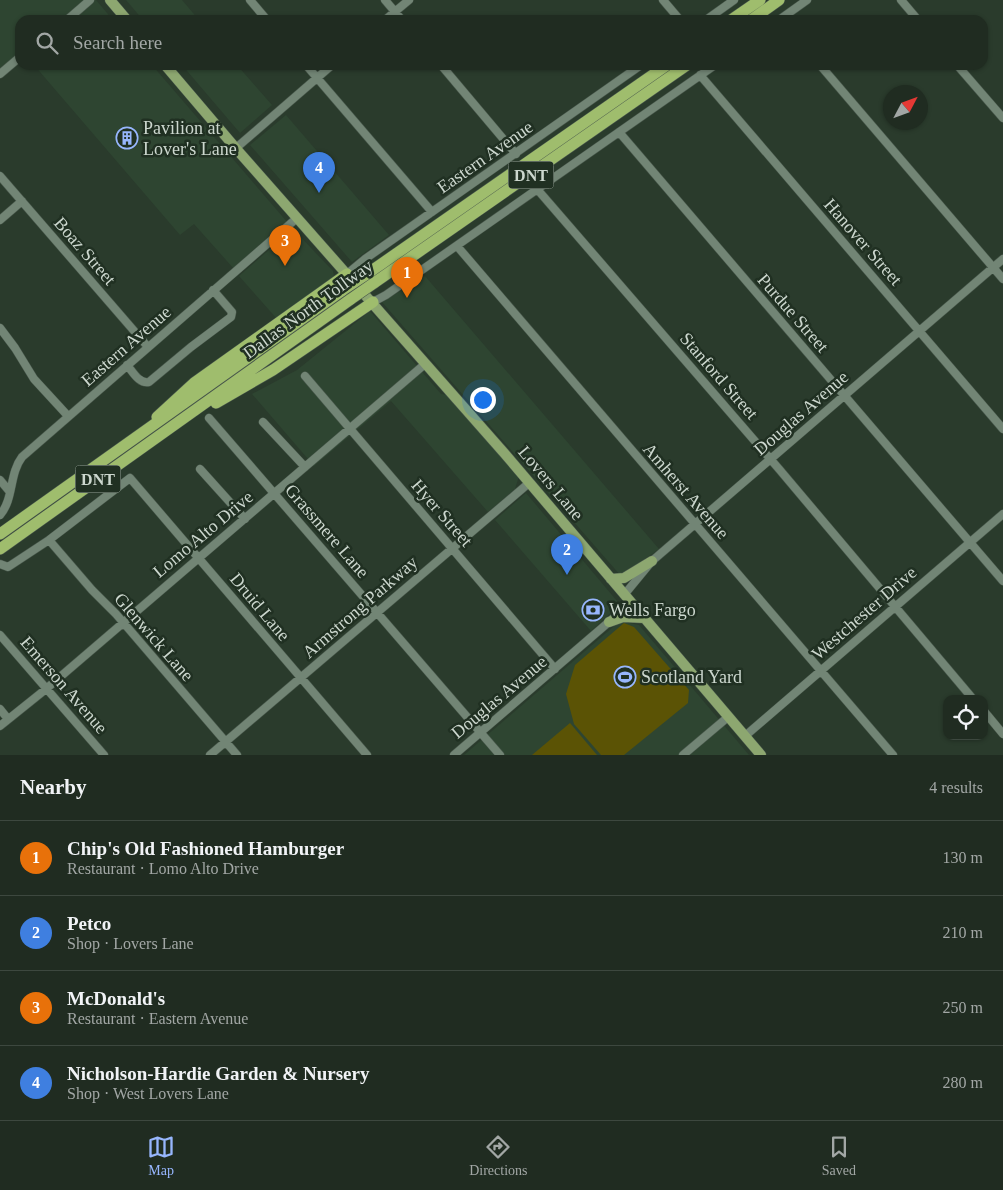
<!DOCTYPE html>
<meta charset="utf-8">
<style>
body{margin:0;font-family:Georgia,serif;background:#2d382e;color:#f1f3f6}
.controls{position:absolute;right:15px;bottom:15px;display:grid;overflow:hidden;border-radius:10px;box-shadow:0 1px 4px #0004}
.controls button{width:45px;height:45px;display:grid;place-items:center;padding:0;border:0;border-bottom:1px solid #3d483f;background:#202c21;color:#f1f3f6;font:25px sans-serif}
.compass{position:absolute;left:883px;top:85px;width:45px;height:45px;border-radius:50%;background:#202c21;box-shadow:0 1px 4px #0004;rotate:49deg}
.you{position:absolute;left:482px;top:399px;width:18px;height:18px;margin:-12px;border:4px solid #fff;border-radius:50%;background:#1a73e8;box-shadow:0 0 0 8px #1a73e833}
.badge{display:grid;place-items:center;width:32px;height:32px;border-radius:50%;background:#97b6fd;color:#fff;font-size:16px;font-weight:700}
.pin{position:absolute;translate:-50% -41px;filter:drop-shadow(0 1px 2px #0008)}
.pin::after{content:'';position:absolute;top:26px;width:18px;height:15px;background:inherit;clip-path:polygon(0 0,100% 0,50% 100%)}
.list{margin:0;padding:0;list-style:none}
h2{display:flex;justify-content:space-between;align-items:center;height:65px;margin:0;padding:0 20px;font-size:21px}
h2 small{font-size:16px;font-weight:400;color:#a2a7a5}
.list li{display:grid;grid-template-columns:32px 1fr auto;gap:15px;align-items:center;box-sizing:border-box;height:75px;padding:0 20px;border-top:1px solid #3d483f}
.list b{display:block;font-size:19px;white-space:nowrap}
.list p{margin:0;font-size:16px;white-space:nowrap;color:#a2a7a5}
.list em{font-size:16px;font-style:normal;color:#a2a7a5}
.icon{flex:none;width:28px;height:28px;fill:none;stroke:currentColor;stroke-width:2;stroke-linecap:round;stroke-linejoin:round}
.map{position:relative;flex:none;width:1003px;height:755px;overflow:hidden}
.search{position:absolute;background:#202c21;box-shadow:0 1px 4px #0004;left:15px;right:15px;top:15px;height:55px;display:flex;align-items:center;gap:12px;box-sizing:border-box;padding:0 18px;border-radius:15px;color:#a2a7a5;font-size:19px}
.sheet{height:365px;background:#202c21}
nav{display:flex;justify-content:space-around;align-items:center;box-sizing:border-box;height:70px;border-top:1px solid #3d483f;background:#202c21;font-size:14px;color:#a2a7a5}
nav a{display:grid;justify-items:center;gap:2px}
nav .on{color:#97b6fd}
.map>svg:first-child{display:block}
.built{fill:#2e4531}
.green{fill:#5b5305}
.lines{fill:none;stroke-linecap:round;stroke-linejoin:round}
.minor-casing{stroke:#49584c;stroke-width:9}
.major-casing{stroke:#49584c;stroke-width:11}
.highway-casing{stroke:#49584c;stroke-width:12}
.minor{stroke:#728575;stroke-width:8}
.major{stroke:#8da770;stroke-width:10}
.highway{stroke:#9fbd6d;stroke-width:11}
.highway-bridge-casing{stroke:#49584c;stroke-width:12;stroke-linecap:butt}
.highway-bridge{stroke:#9fbd6d;stroke-width:11}
.labels{text-anchor:middle;dominant-baseline:central;stroke-width:5;stroke-linejoin:round;paint-order:stroke}
.shield{fill:#203022;stroke:#98a59a;stroke-width:1}
.shield-label{font-size:16px;font-weight:bold;fill:#ccd7ce}
.poi-label{font-size:18px;fill:#ccd7ce;stroke:#203022;text-anchor:start}
.street-label{font-size:18px;fill:#ccd7ce;stroke:#203022}
</style>
<div class="map">
<svg width="1003" height="755" viewBox="0 0 1003 755">
<rect width="100%" height="100%" fill="#2a3b2c"/>
<path class="built" d="M0,0H96L113,20H20V52L0,69Z
M126,0H182L199,20H143Z
M34,65H152L288,223L234,269L194,224L180,235Z
M182,65H237L272,105L240,133Z
M286,115L389,235L352,262L250,145Z
M293,229L333,271L334,276L332,279L277,319L239,276Z
M425,276L659,549L621,576L382,302Z
M370,311L441,394L449,395L519,476L515,489L488,512L391,401L314,466L252,394L297,370Z
M526,493L617,601L616,608L591,631L495,520Z
M620,621L639,625L749,755H464Z"/>
<path class="green" d="M624,623L634,627L689,690L688,703L624,755H601L574,724L566,694L575,665Z
M570,723L597,755H532Z"/>
<g class="lines">
<g class="minor-casing">
<path id="minor" d="M250,0L267,20
M385,0L402,20
M663,0L680,20
M901,0L918,20
M67,20L90,0
M385,20L409,0
M706,20L734,0
M779,20L807,0
M306,65L432,212
M441,65L516,154
M820,65L1003,279
M957,65L1003,118
M0,74L20,57
M700,75L1003,429
M619,132L1003,581
M236,148L332,65
M0,176L148,347
M537,189L779,469L973,699
M0,220L22,201
M457,246L893,755
M347,274L365,259L641,65
M373,302L386,295L715,65
M0,328L15,348L34,379L68,416
M127,365C133,372 139,384 149,382L191,347L231,317L232,312L213,290
M305,376L555,669
M209,418L500,755
M263,422L305,467
M200,469L245,519
M0,480L10,492
M0,515C14,499 9,474 22,457L297,218
M49,540L92,590L116,614L237,755
M0,564L8,567L49,540L130,478L367,755
M624,595L652,561L1003,259
M0,635L104,755
M0,709L8,719
M984,711L1003,734
M0,726L46,689L425,364
M745,736L1003,514
M210,755L529,483
M454,755L631,603
M683,755L728,717"/>
</g>
<g class="major-casing">
<path id="major" d="M110,0L127,20
M165,65L239,152L505,454L761,755
M611,579L624,578L652,561
M609,622L623,617L644,618"/>
</g>
<g class="highway-casing">
<path id="highway" d="M731,20L760,0
M751,20L779,0
M367,274L667,65
M374,283L687,65
M216,403L273,370L373,302
M157,417L194,383L347,274
M0,534L343,290
M0,549L351,299"/>
</g>
<use href="#minor" class="minor"/>
<use href="#major" class="major"/>
<use href="#highway" class="highway"/>
<g class="highway-bridge-casing">
<path id="highway-bridge" d="M343,290L367,274
M351,299L374,283"/>
</g>
<use href="#highway-bridge" class="highway-bridge"/>
</g>
<defs>
<g id="building-ring" transform="scale(1.125)"><circle r="9.5" fill="#203022" stroke="#97b6fd" stroke-width="1.5"/><path d="M-4-6H4V6H1V3H-1V6H-4ZM-2.5-4.3h1.7v1.8h-1.7ZM.8-4.3h1.7v1.8H.8ZM-2.5-1h1.7V.8h-1.7ZM.8-1h1.7V.8H.8Z" fill="#97b6fd"/></g>
<g id="bank-ring" transform="scale(1.125)"><circle r="9.5" fill="#203022" stroke="#97b6fd" stroke-width="1.5"/><path d="M-6-4H6V4H-6ZM0-2.3a2.3 2.3 0 1 0 0 4.6a2.3 2.3 0 1 0 0-4.6Z" fill="#97b6fd"/></g>
<g id="stadium-ring" transform="scale(1.125)"><circle r="9.5" fill="#203022" stroke="#97b6fd" stroke-width="1.5"/><path d="M0-5a6.5 5 0 1 0 0 10a6.5 5 0 1 0 0-10ZM-3.5-1.8h7v3.6h-7Z" fill="#97b6fd"/></g>
</defs>
<g fill-rule="evenodd">
<use href="#building-ring" x="127" y="138"/>
<use href="#bank-ring" x="593" y="610"/>
<use href="#stadium-ring" x="625" y="677"/>
</g>
<g class="labels">
<g class="shield">
<rect x="508.5" y="161.5" width="45" height="27" rx="4"/>
<rect x="75.5" y="465.5" width="45" height="27" rx="4"/>
</g>
<g class="shield-label">
<text x="531" y="175">DNT</text>
<text x="98" y="479">DNT</text>
</g>
<g class="poi-label">
<text x="143" y="128">Pavilion at<tspan x="143" dy="21">Lover's Lane</tspan></text>
<text x="609" y="610">Wells Fargo</text>
<text x="641" y="677">Scotland Yard</text>
</g>
<g class="street-label">
<text transform="translate(485 157) rotate(-35)">Eastern Avenue</text>
<text transform="translate(863 242) rotate(49)">Hanover Street</text>
<text transform="translate(85 251) rotate(49)">Boaz Street</text>
<text transform="translate(308 309) rotate(-36)">Dallas North Tollway</text>
<text transform="translate(793 313) rotate(49)">Purdue Street</text>
<text transform="translate(126 346) rotate(-41)">Eastern Avenue</text>
<text transform="translate(719 376) rotate(49)">Stanford Street</text>
<text transform="translate(801 413) rotate(-41)">Douglas Avenue</text>
<text transform="translate(551 483) rotate(50)">Lovers Lane</text>
<text transform="translate(686 491) rotate(49)">Amherst Avenue</text>
<text transform="translate(442 513) rotate(49)">Hyer Street</text>
<text transform="translate(327 531) rotate(49)">Grassmere Lane</text>
<text transform="translate(203 534) rotate(-40)">Lomo Alto Drive</text>
<text transform="translate(260 607) rotate(50)">Druid Lane</text>
<text transform="translate(360 607) rotate(-41)">Armstrong Parkway</text>
<text transform="translate(864 613) rotate(-41)">Westchester Drive</text>
<text transform="translate(154 637) rotate(49)">Glenwick Lane</text>
<text transform="translate(64 685) rotate(49)">Emerson Avenue</text>
<text transform="translate(499 697) rotate(-40)">Douglas Avenue</text>
</g>
</g>
</svg>
<div class="controls">
<button><svg class="icon" aria-label="locate" viewBox="0 0 24 24"><circle cx="12" cy="12" r="6"/><path d="M12 2v4M12 18v4M2 12h4M18 12h4"/></svg></button>
</div>
<svg class="compass" viewBox="-18 -18 36 36"><path d="M0-13l5 13h-10z" fill="#e53935"/><path d="M0 13l5-13h-10z" fill="#a2a7a5"/></svg>
<div class="you"></div>
<div class="pin badge" style="left:407px;top:298px;background:#e8710a">1</div>
<div class="pin badge" style="left:567px;top:575px;background:#3f7fe0">2</div>
<div class="pin badge" style="left:285px;top:266px;background:#e8710a">3</div>
<div class="pin badge" style="left:319px;top:193px;background:#3f7fe0">4</div>
<div class="search"><svg class="icon" aria-label="search" viewBox="0 0 24 24"><circle cx="10" cy="10" r="6"/><path d="M15 15l6 6"/></svg>Search here</div>
</div>
<section class="sheet">
<h2>Nearby<small>4 results</small></h2>
<ul class="list">
<li><span class="badge" style="background:#e8710a">1</span><div><b>Chip's Old Fashioned Hamburger</b><p>Restaurant · Lomo Alto Drive</p></div><em>130 m</em></li>
<li><span class="badge" style="background:#3f7fe0">2</span><div><b>Petco</b><p>Shop · Lovers Lane</p></div><em>210 m</em></li>
<li><span class="badge" style="background:#e8710a">3</span><div><b>McDonald's</b><p>Restaurant · Eastern Avenue</p></div><em>250 m</em></li>
<li><span class="badge" style="background:#3f7fe0">4</span><div><b>Nicholson-Hardie Garden &amp; Nursery</b><p>Shop · West Lovers Lane</p></div><em>280 m</em></li>
</ul>
</section>
<nav>
<a class="on"><svg class="icon" aria-label="map" viewBox="0 0 24 24"><path d="M3 6l6-2 6 2 6-2v14l-6 2-6-2-6 2zM9 4v14M15 6v14"/></svg>Map</a>
<a><svg class="icon" aria-label="directions" viewBox="0 0 24 24"><path d="M12 3l9 9-9 9-9-9zM9 14v-3h6M13 9l2 2-2 2"/></svg>Directions</a>
<a><svg class="icon" aria-label="saved" viewBox="0 0 24 24"><path d="M7 4h10v16l-5-4-5 4z"/></svg>Saved</a>
</nav>
